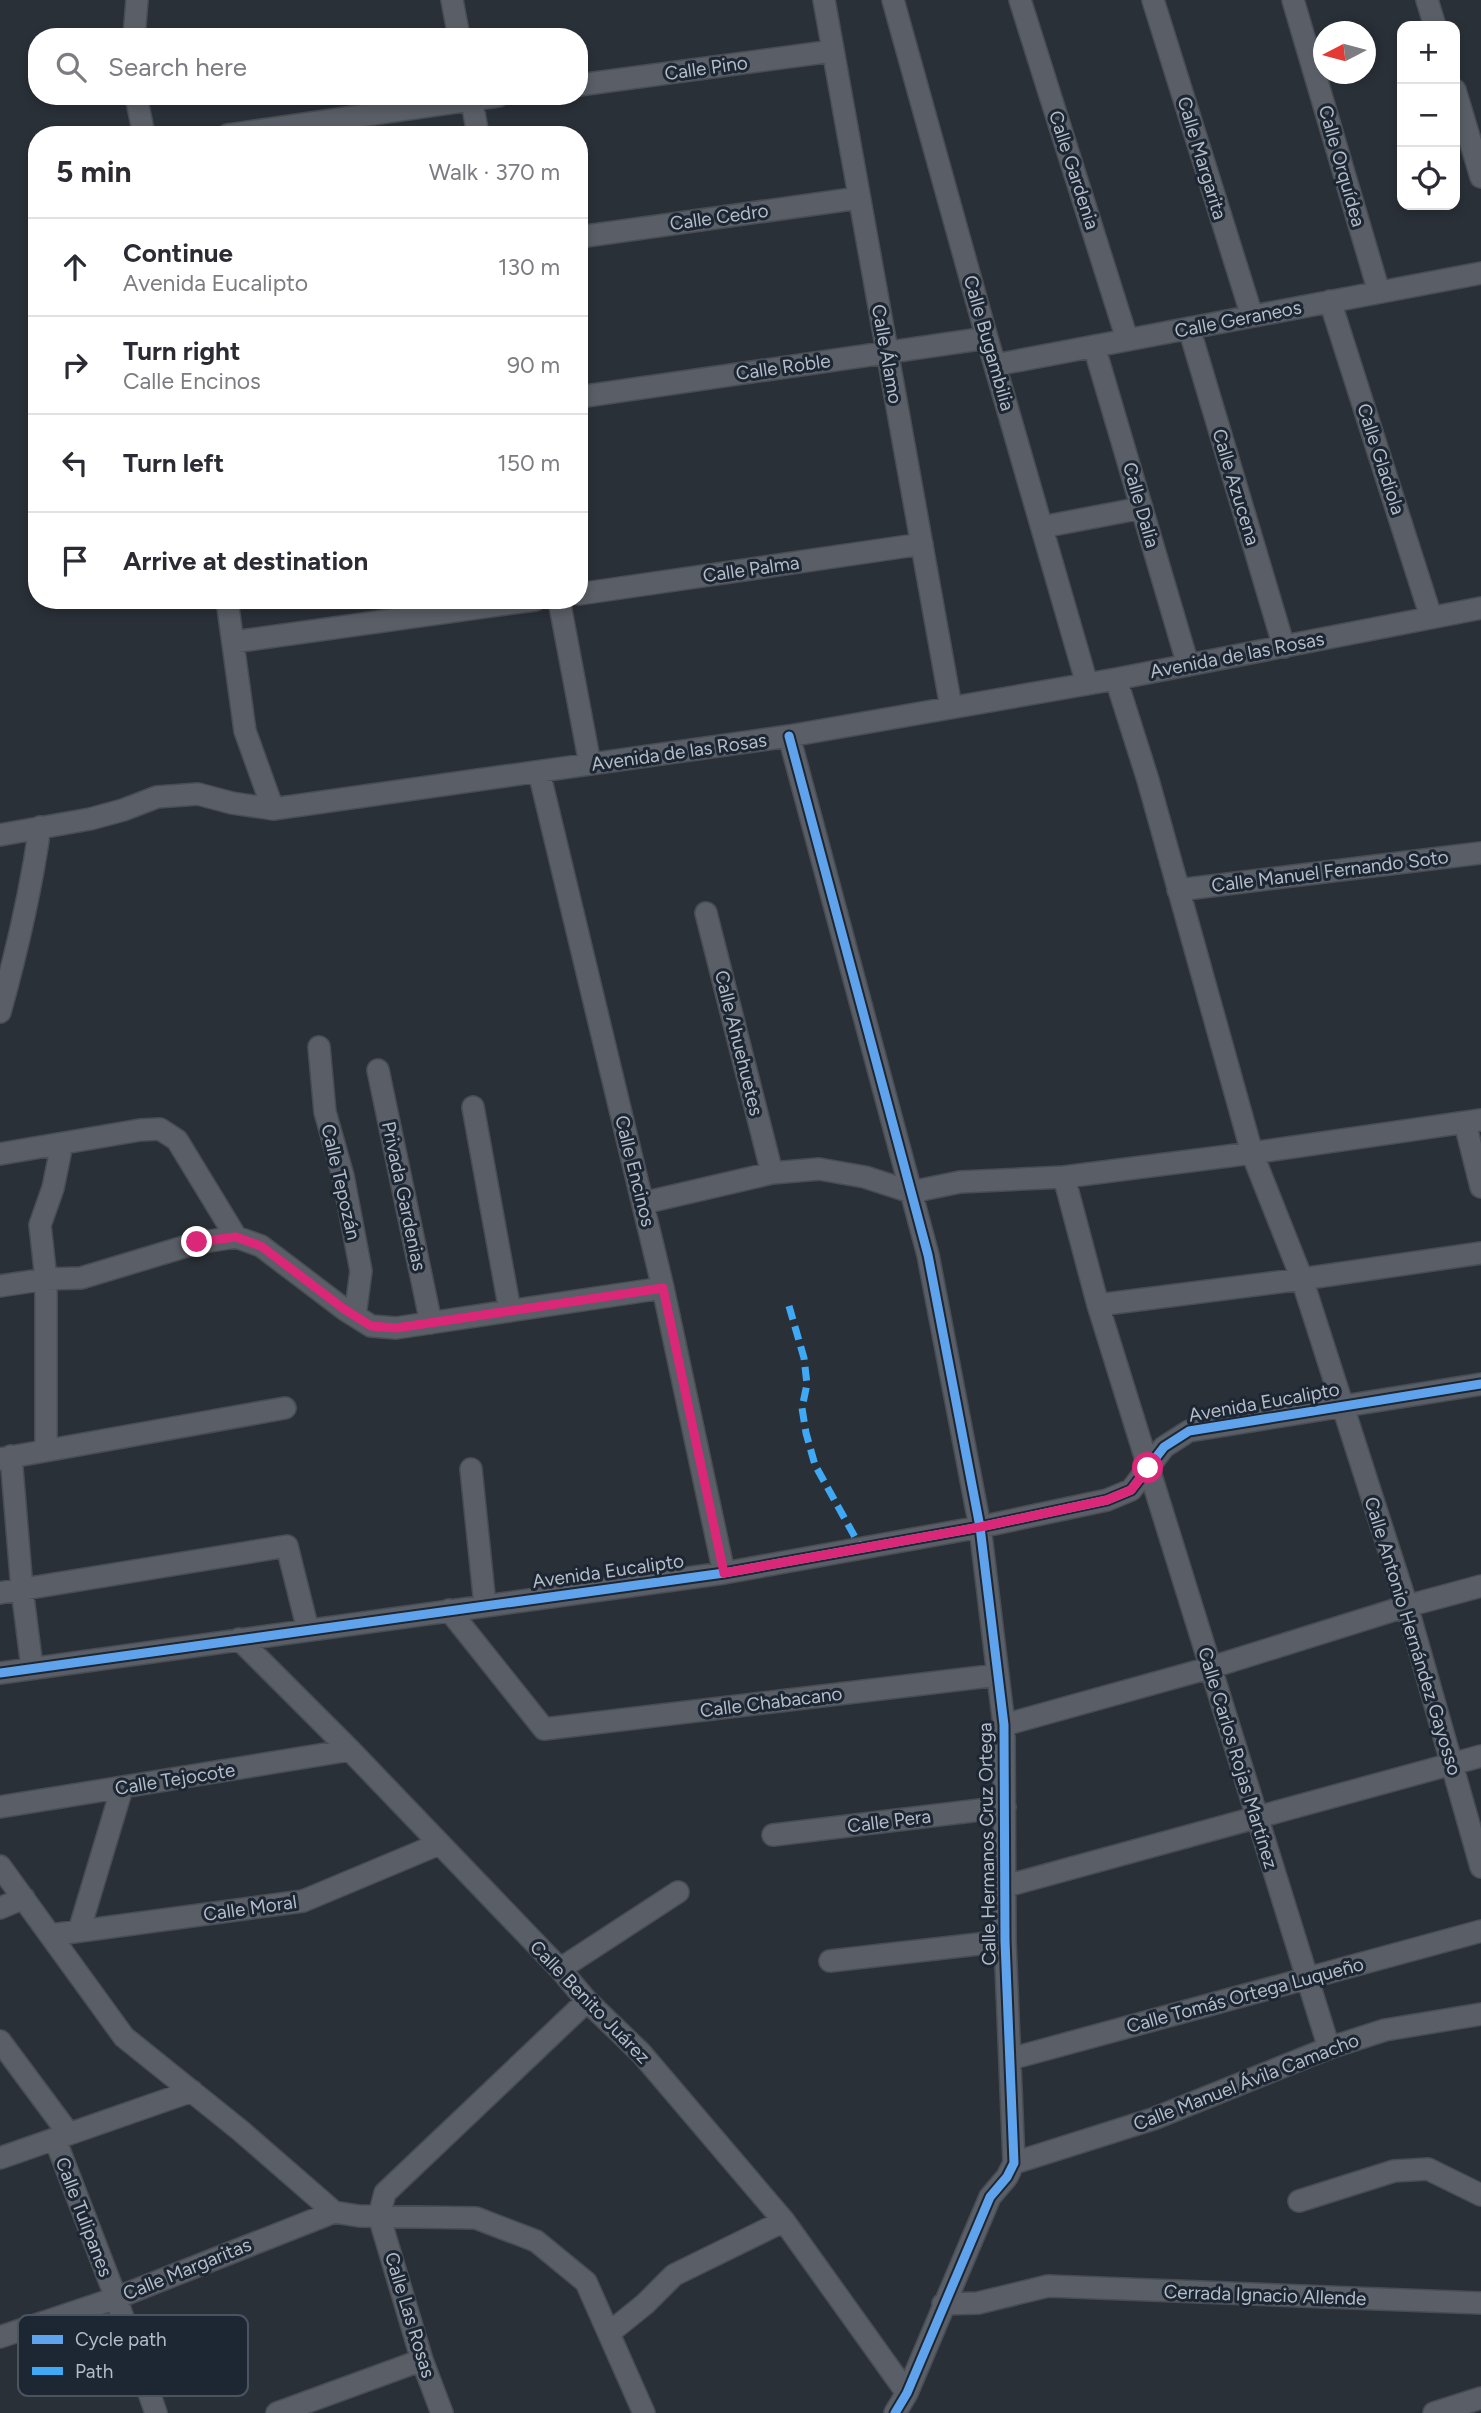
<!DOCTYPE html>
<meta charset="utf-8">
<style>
body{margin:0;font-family:Figtree,sans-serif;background:#f2f2f3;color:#2b2b33}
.controls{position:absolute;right:21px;top:21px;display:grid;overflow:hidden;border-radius:14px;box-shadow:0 4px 10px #0003}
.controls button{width:63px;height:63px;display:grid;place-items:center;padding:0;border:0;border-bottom:2px solid #e1e1e2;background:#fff;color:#2b2b33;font:35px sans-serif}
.compass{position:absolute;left:1313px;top:21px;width:63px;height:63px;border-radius:50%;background:#fff;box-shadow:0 4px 10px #0003;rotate:264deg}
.stop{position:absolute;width:21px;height:21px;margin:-16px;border:5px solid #db2777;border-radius:50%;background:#fff}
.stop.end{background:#db2777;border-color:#fff;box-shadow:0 2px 7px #0008}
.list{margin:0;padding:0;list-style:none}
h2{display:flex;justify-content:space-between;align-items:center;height:91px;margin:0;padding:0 28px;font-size:30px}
h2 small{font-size:23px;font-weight:400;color:#7c7c81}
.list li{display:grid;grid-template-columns:46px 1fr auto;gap:21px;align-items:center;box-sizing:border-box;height:98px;padding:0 28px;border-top:2px solid #e1e1e2}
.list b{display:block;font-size:26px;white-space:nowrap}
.list p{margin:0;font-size:23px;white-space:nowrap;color:#7c7c81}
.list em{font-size:23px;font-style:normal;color:#7c7c81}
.icon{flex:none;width:38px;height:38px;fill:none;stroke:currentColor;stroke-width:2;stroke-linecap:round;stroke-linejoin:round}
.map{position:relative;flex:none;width:1481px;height:2413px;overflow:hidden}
.search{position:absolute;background:#fff;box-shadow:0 4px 10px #0003;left:28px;top:28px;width:560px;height:77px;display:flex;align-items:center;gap:18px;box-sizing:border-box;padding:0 24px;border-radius:28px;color:#7c7c81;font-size:26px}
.panel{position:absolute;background:#fff;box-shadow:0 4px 10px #0003;left:28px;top:126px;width:560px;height:483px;border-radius:28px}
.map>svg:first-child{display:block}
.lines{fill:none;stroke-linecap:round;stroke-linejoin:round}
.minor-casing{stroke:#484c53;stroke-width:24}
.minor{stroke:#5a5e66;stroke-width:21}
.quiet{stroke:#3fa9f5;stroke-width:7;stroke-dasharray:14 7;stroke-linecap:butt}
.cycleway-casing{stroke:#1d2633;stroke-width:13}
.cycleway{stroke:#60a3ed;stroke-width:9}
.route{stroke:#db2777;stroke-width:9}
.labels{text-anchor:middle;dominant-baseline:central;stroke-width:6;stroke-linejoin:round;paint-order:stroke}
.street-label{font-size:19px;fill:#b4bcc9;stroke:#1d2633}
.key{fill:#1d2633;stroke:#4a5360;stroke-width:2}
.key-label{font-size:19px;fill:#b4bcc9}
</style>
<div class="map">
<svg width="1481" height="2413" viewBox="0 0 1481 2413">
<rect width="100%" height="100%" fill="#2a3038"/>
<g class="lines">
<g class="minor-casing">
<path id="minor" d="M452,0L459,37
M824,0L951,707
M893,0L987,338L1087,684
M1020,0L1127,339
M1153,0L1252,316
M1293,0L1379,292
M1427,0L1435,26
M134,37L137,0
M579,85L833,51
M1455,90L1481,177
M136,96L144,135
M471,96L478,135
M228,135L498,96
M579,237L859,198
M1330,301L1431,617
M1189,328L1284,647
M1094,346L1188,665
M995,365L1481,273
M579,397L987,338
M1042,527L1142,508
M579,594L922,544
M227,600L245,731L273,809
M559,600L590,764
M233,642L535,600
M1116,679L1148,780L1252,1153L1302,1279L1407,1606L1481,1867
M789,736L928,1255L980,1527L1004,1725L1005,1941L1014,2163L1007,2177L990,2197L907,2393L895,2413
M539,772L663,1288L724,1573
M0,835L90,819L123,810L157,797L198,794L232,803L273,809L789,736L1116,679L1481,608
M1178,890L1481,853
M706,913L772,1173
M0,1012C17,951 31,890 40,827
M319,1047L325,1112L343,1176L361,1271L355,1316
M378,1070L431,1323
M473,1107L510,1311
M1465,1123L1481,1187
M0,1154L140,1130L160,1129L177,1140L236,1237
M1064,1177L1098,1305L1329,2048
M643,1203L772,1173L819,1169L865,1177L911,1192L960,1182L1064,1177L1252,1153L1481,1120
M0,1286L46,1279L81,1278L197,1243L236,1237L261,1246L344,1309L371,1326L396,1328L663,1288
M1098,1305L1302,1279L1481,1253
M46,1450V1279L40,1225L53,1188L62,1144
M11,1456L22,1589L32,1667
M0,1459L285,1408
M471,1469L485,1605
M0,1593L287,1546L308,1630
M449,1610L544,1729L998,1675
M239,1639L350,1750L560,1969L587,2001L641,2053L784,2221L907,2393
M0,1673L724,1573L980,1527L1107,1500L1131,1490L1164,1447L1189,1431L1481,1384
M1004,1725L1209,1668L1407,1606L1481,1586
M0,1807L350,1750
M773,1835L1005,1807
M0,1866L124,2037L241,2131L334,2212L359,2216L476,2218L536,2241L586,2282L644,2413
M1006,1886L1481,1756
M0,1908L24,1898
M79,1931L122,1788
M51,1935L303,1901L439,1844
M830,1961L1005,1941
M560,1969L678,1892
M0,2041L69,2134
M1010,2059L1481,1931
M55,2139L116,2298L156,2413
M0,2158L192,2091
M1014,2163L1153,2119L1329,2048L1385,2030L1481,2014
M1299,2201L1394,2171L1428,2169L1481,2195
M943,2304L978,2303L1048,2286L1481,2303
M609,2333L645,2304L674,2275L784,2221
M0,2337L116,2298L334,2212
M277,2413L422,2360
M442,2413L422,2360L379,2216L385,2193L587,2001
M1434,2413L1481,2398"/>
</g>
<use href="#minor" class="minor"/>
<path class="quiet" d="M789,1306L804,1358L807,1384L802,1408L806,1433L815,1465L861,1548"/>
<g class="cycleway-casing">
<path id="cycleway" d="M789,736L928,1255L980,1527L1004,1725L1005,1941L1014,2163L1007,2177L990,2197L907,2393L895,2413
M0,1673L724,1573L980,1527L1107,1500L1131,1490L1164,1447L1189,1431L1481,1384"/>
</g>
<use href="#cycleway" class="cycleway"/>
</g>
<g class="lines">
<path class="route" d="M197,1242L236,1237L261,1246L344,1309L371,1326L396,1328L663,1288L724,1573L980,1527L1107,1500L1131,1490L1148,1468"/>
</g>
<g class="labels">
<g class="street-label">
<text transform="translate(706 68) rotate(-8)">Calle Pino</text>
<text transform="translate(1202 158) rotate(73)">Calle Margarita</text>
<text transform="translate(1342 166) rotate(74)">Calle Orquídea</text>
<text transform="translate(1074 170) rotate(72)">Calle Gardenia</text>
<text transform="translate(719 217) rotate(-8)">Calle Cedro</text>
<text transform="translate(1238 319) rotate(-11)">Calle Geraneos</text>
<text transform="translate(989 343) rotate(74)">Calle Bugambilia</text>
<text transform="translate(887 354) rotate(80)">Calle Álamo</text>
<text transform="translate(783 367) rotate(-8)">Calle Roble</text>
<text transform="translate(1381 459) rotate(72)">Calle Gladiola</text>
<text transform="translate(1236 487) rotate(73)">Calle Azucena</text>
<text transform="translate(1141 505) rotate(74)">Calle Dalia</text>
<text transform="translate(751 569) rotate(-8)">Calle Palma</text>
<text transform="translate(1237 655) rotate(-11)">Avenida de las Rosas</text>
<text transform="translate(679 752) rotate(-8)">Avenida de las Rosas</text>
<text transform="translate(1330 871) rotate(-7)">Calle Manuel Fernando Soto</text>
<text transform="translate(739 1043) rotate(76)">Calle Ahuehuetes</text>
<text transform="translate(635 1171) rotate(76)">Calle Encinos</text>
<text transform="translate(341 1182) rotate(77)">Calle Tepozán</text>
<text transform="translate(404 1196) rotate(78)">Privada Gardenias</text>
<text transform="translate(1264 1402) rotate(-10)">Avenida Eucalipto</text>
<text transform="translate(608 1571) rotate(-8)">Avenida Eucalipto</text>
<text transform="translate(1413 1636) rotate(73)">Calle Antonio Hernández Gayosso</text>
<text transform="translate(771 1702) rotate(-7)">Calle Chabacano</text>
<text transform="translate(1238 1758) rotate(73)">Calle Carlos Rojas Martínez</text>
<text transform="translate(175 1779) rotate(-9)">Calle Tejocote</text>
<text transform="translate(889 1821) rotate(-7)">Calle Pera</text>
<text transform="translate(987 1844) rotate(-91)">Calle Hermanos Cruz Ortega</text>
<text transform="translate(250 1908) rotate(-8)">Calle Moral</text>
<text transform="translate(1245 1995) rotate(-15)">Calle Tomás Ortega Luqueño</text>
<text transform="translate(590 2002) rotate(46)">Calle Benito Juárez</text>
<text transform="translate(1246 2082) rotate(-21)">Calle Manuel Ávila Camacho</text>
<text transform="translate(84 2217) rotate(69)">Calle Tulipanes</text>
<text transform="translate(187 2269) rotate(-22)">Calle Margaritas</text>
<text transform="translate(1265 2295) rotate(2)">Cerrada Ignacio Allende</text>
<text transform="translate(410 2315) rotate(73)">Calle Las Rosas</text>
</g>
</g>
<rect x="18" y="2315" width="230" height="81" rx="10" class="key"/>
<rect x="32" y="2335" width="31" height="9" fill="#60a3ed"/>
<rect x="32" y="2367" width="31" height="8" fill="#3fa9f5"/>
<g class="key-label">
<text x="75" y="2346">Cycle path</text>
<text x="75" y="2378">Path</text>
</g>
</svg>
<div class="controls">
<button>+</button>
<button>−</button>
<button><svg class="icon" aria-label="locate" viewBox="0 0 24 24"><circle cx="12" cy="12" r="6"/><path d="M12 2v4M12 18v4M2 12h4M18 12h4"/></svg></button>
</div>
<svg class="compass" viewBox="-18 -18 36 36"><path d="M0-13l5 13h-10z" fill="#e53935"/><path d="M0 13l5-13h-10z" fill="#7c7c81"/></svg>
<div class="stop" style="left:1148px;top:1468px"></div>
<div class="stop end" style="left:197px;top:1242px"></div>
<div class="search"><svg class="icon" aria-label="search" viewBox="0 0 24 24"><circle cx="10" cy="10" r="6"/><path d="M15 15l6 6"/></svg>Search here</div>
<section class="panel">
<h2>5 min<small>Walk · 370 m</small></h2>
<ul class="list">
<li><svg class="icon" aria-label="ahead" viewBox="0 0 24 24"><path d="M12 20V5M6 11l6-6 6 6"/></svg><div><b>Continue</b><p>Avenida Eucalipto</p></div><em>130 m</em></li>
<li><svg class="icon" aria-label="right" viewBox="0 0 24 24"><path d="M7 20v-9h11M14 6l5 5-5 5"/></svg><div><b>Turn right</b><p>Calle Encinos</p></div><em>90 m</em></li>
<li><svg class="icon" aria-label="left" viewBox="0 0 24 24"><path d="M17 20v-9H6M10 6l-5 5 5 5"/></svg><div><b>Turn left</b></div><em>150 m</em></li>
<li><svg class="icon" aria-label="arrive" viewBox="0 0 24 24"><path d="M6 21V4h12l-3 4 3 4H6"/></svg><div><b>Arrive at destination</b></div></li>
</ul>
</section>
</div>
